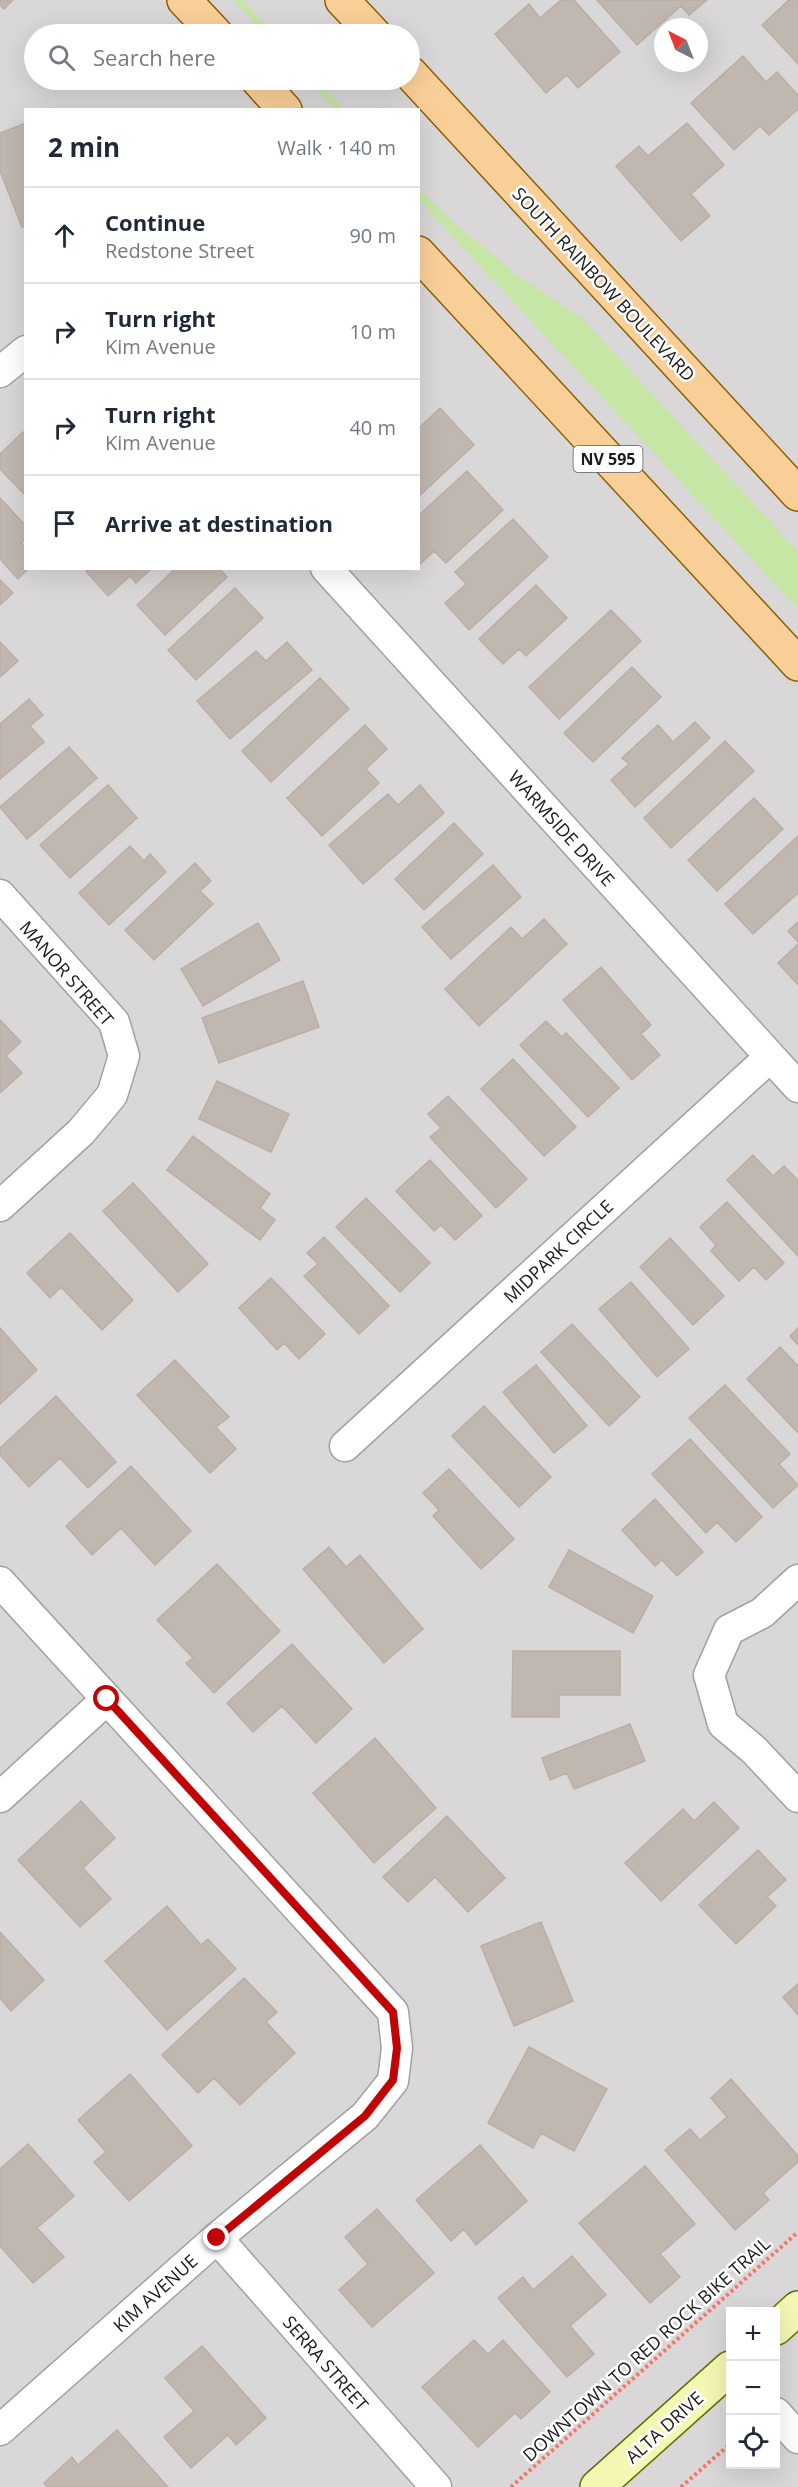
<!DOCTYPE html>
<meta charset="utf-8">
<style>
body{margin:0;font-family:"Open Sans",sans-serif;background:#f2f2f3;color:#1f2937}
.controls{position:absolute;right:18px;bottom:18px;display:grid;overflow:hidden;border-radius:0px;box-shadow:0 6px 24px #0002}
.controls button{width:54px;height:54px;display:grid;place-items:center;padding:0;border:0;border-bottom:2px solid #e0e1e3;background:#fff;color:#1f2937;font:30px sans-serif}
.compass{position:absolute;left:654px;top:18px;width:54px;height:54px;border-radius:50%;background:#fff;box-shadow:0 6px 24px #0002;rotate:318deg}
.stop{position:absolute;width:18px;height:18px;margin:-14px;border:4px solid #c10405;border-radius:50%;background:#fff}
.stop.end{background:#c10405;border-color:#fff;box-shadow:0 2px 6px #0008}
.list{margin:0;padding:0;list-style:none}
h2{display:flex;justify-content:space-between;align-items:center;height:78px;margin:0;padding:0 24px;font-size:26px}
h2 small{font-size:20px;font-weight:400;color:#747a83}
.list li{display:grid;grid-template-columns:39px 1fr auto;gap:18px;align-items:center;box-sizing:border-box;height:96px;padding:0 24px;border-top:2px solid #e0e1e3}
.list b{display:block;font-size:22px;white-space:nowrap}
.list p{margin:0;font-size:20px;white-space:nowrap;color:#747a83}
.list em{font-size:20px;font-style:normal;color:#747a83}
.icon{flex:none;width:33px;height:33px;fill:none;stroke:currentColor;stroke-width:2;stroke-linecap:round;stroke-linejoin:round}
.map{position:relative;flex:none;width:798px;height:2487px;overflow:hidden}
.search{position:absolute;background:#fff;box-shadow:0 6px 24px #0002;left:24px;top:24px;width:396px;height:66px;display:flex;align-items:center;gap:15px;box-sizing:border-box;padding:0 21px;border-radius:33px;color:#747a83;font-size:22px}
.panel{position:absolute;background:#fff;box-shadow:0 6px 24px #0002;left:24px;top:108px;width:396px;height:462px;border-radius:0px}
.map>svg:first-child{display:block}
.residential{fill:#d9d7d7;fill-rule:evenodd}
.grass{fill:#c6e6a6}
.building{fill:#c0b7b0;stroke:#bdaea3;stroke-width:1.5}
.lines{fill:none;stroke-linecap:round;stroke-linejoin:round}
.street-casing{stroke:#a1a1a1;stroke-width:33}
.secondary-casing{stroke:#616c07;stroke-width:36}
.primary-casing{stroke:#8e6003;stroke-width:36}
.path{stroke:#f67567;stroke-width:4;stroke-dasharray:3 3;stroke-linecap:butt}
.street{stroke:#fff;stroke-width:30}
.secondary{stroke:#f4f7b3;stroke-width:33}
.primary{stroke:#f9cf98;stroke-width:33}
.route{stroke:#c10405;stroke-width:8}
.labels{text-anchor:middle;dominant-baseline:central;stroke-width:5;stroke-linejoin:round;paint-order:stroke}
.shield{fill:#fff;stroke:#5f5f5f;stroke-width:1.5}
.shield-label{font-size:16px;font-weight:bold;fill:#1a1a1a}
.street-label{font-size:18px;fill:#1a1a1a;stroke:#fff}
</style>
<div class="map">
<svg width="798" height="2487" viewBox="0 0 798 2487">
<rect width="100%" height="100%" fill="#ece8e0"/>
<path class="residential" d="M0,0H798V2487H0ZM663,27H699V63H663ZM34,34H410V80H34ZM26,110H418V568H26ZM730,2312H776V2464H730Z"/>
<path class="grass" d="M233,0H243L275,34H265Z
M307,80H316L344,109H335Z
M419,190L458,226L517,275L583,319L798,552V609L419,200Z"/>
<path class="building" d="M0,0H13L4,9L0,5Z
M561,0H574L620,52L578,88L567,75L546,93L495,34L529,4L540,18Z
M597,0H707L689,15L681,6L637,45Z
M789,0H798V64L762,25Z
M743,56L766,82L777,72L798,95V109L769,135L760,126L734,150L691,103Z
M26,123V226L22,227L0,171V133Z
M687,123L724,165L691,194L710,216L681,241L616,166L639,146L648,156Z
M440,408L474,445L418,497V429Z
M23,432L26,435V496L0,469V454Z
M467,471L503,510L446,563L434,551L418,566V516Z
M0,498L26,526V539L21,543L26,547V568H29L18,579L0,559Z
M513,519L548,557L469,630L445,603L466,584L455,572Z
M89,568H152L136,583L130,576L108,596L86,571Z
M176,568H219L227,577L165,635L137,605Z
M0,580L13,593L0,605Z
M536,585L567,618L526,656L519,649L503,664L479,639Z
M235,588L263,618L196,680L168,650Z
M611,610L641,641L559,719L529,687Z
M0,642L18,661L0,677Z
M287,642L312,670L230,739L197,701L256,651L266,661Z
M632,667L661,697L593,762L564,733Z
M320,678L349,709L271,782L242,751Z
M29,699L43,715L30,726L44,742L0,779V724Z
M695,722L710,738L635,807L611,780L629,764L622,758L658,725L673,742Z
M365,725L387,749L366,769L379,783L322,836L287,798Z
M725,741L754,771L671,848L644,818Z
M69,747L97,778L27,839L0,807Z
M108,785L137,818L70,878L40,845Z
M420,785L444,813L363,884L329,845L388,794L398,805Z
M754,798L783,829L717,891L688,860Z
M454,823L483,854L424,910L395,879Z
M798,836V893L753,934L725,904Z
M130,846L144,861L150,854L166,872L109,925L79,893Z
M195,863L211,881L200,891L213,904L154,960L125,930Z
M493,865L521,897L451,959L422,927Z
M544,919L567,944L479,1026L445,989L511,927L522,939Z
M798,922V942L788,931Z
M258,923L280,960L203,1006L181,969Z
M798,944V985L778,963Z
M601,967L651,1025L641,1034L660,1055L632,1080L563,1000Z
M303,981L319,1027L219,1063L202,1018Z
M0,1020L21,1042L6,1056L22,1073L0,1093Z
M546,1021L562,1037L566,1033L619,1088L588,1117L520,1045Z
M513,1059L576,1127L544,1156L481,1089Z
M217,1081L289,1114L271,1152L199,1119Z
M448,1096L527,1179L496,1208L430,1137L441,1128L428,1114Z
M193,1136L270,1194L260,1208L275,1220L260,1240L167,1170Z
M753,1155L773,1176L784,1166L798,1180V1256L727,1180Z
M430,1160L482,1216L455,1240L441,1225L434,1231L396,1191Z
M133,1183L208,1264L178,1292L103,1211Z
M366,1198L430,1263L400,1292L336,1227Z
M727,1202L784,1263L766,1280L754,1267L739,1281L711,1251L716,1245L700,1227Z
M70,1233L133,1300L102,1330L61,1287L50,1298L27,1273Z
M324,1237L389,1306L359,1334L304,1276L318,1264L307,1253Z
M670,1238L724,1296L693,1325L640,1267Z
M271,1278L325,1334L299,1359L284,1343L277,1350L239,1308Z
M631,1282L689,1349L657,1377L599,1309Z
M572,1324L640,1397L609,1426L541,1352Z
M0,1328L37,1370L0,1404Z
M798,1328V1345L790,1336Z
M780,1347L798,1366V1433L747,1379Z
M175,1360L229,1417L216,1427L236,1449L210,1473L137,1395Z
M536,1365L587,1426L554,1453L503,1392Z
M725,1385L790,1454L779,1464L798,1485L773,1508L689,1418Z
M56,1396L116,1462L88,1488L60,1458L29,1487L0,1455V1448Z
M484,1406L551,1477L519,1507L452,1436Z
M690,1439L762,1517L736,1542L717,1522L706,1533L652,1474Z
M131,1466L191,1531L155,1565L121,1528L92,1555L66,1526Z
M449,1469L514,1539L481,1569L433,1516L439,1510L423,1493Z
M655,1499L703,1552L677,1576L662,1560L655,1566L622,1530Z
M329,1547L346,1567L360,1555L423,1629L384,1663L303,1569Z
M569,1550L653,1596L633,1633L549,1587Z
M217,1564L280,1631L214,1693L186,1663L193,1658L157,1620Z
M292,1644L352,1709L316,1743L282,1706L253,1732L227,1703Z
M513,1651H620V1695H559V1717H512Z
M630,1724L645,1761L574,1789L567,1773L550,1780L542,1758Z
M375,1738L436,1808L374,1863L313,1793Z
M81,1801L115,1838L83,1868L111,1899L80,1927L18,1860Z
M714,1802L739,1828L661,1901L625,1863L683,1809L694,1821Z
M447,1816L505,1878L468,1912L435,1877L408,1902L383,1877Z
M758,1850L786,1880L767,1897L776,1906L736,1944L699,1905Z
M167,1906L201,1945L208,1939L236,1969L167,2030L105,1961Z
M541,1922L573,2001L514,2026L481,1946Z
M0,1932L44,1980L11,2011L0,1998Z
M244,1978L277,2012L266,2022L295,2053L240,2105L214,2078L198,2093L162,2055Z
M798,1984V2015L783,1997Z
M529,2047L607,2089L574,2151L541,2133L533,2148L488,2123Z
M130,2074L192,2146L129,2201L94,2162L106,2152L78,2120Z
M731,2079L798,2156V2162L763,2193L769,2200L735,2230L665,2150L690,2129L700,2140L727,2117L711,2098Z
M28,2144L74,2196L37,2228L64,2257L33,2283L0,2246V2169Z
M480,2145L527,2201L476,2245L464,2229L451,2241L416,2200Z
M645,2166L695,2224L660,2254L680,2277L650,2303L579,2223Z
M377,2209L434,2273L372,2327L339,2290L368,2264L345,2237Z
M572,2256L606,2295L570,2326L594,2354L567,2377L498,2298L523,2277L533,2290Z
M474,2340L488,2354L503,2340L550,2392L521,2419L515,2413L478,2447L422,2387Z
M202,2346L266,2418L236,2445L228,2435L191,2468L164,2437L194,2411L165,2378Z
M117,2430L168,2487H47L44,2483L72,2457L78,2465Z"/>
<g class="lines">
<g class="street-casing">
<path id="street" d="M0,372L26,351
M326,568L798,1087
M0,895L114,1022L124,1056L112,1095L81,1132L0,1206
M345,1446L770,1057
M798,1580L762,1613L729,1630L709,1675L723,1724L754,1750L798,1797
M0,1582L393,2012L397,2048L393,2081L365,2116L217,2238L0,2430
M0,1797L107,1699
M217,2238L436,2487
M776,2413L798,2438"/>
</g>
<g class="secondary-casing">
<path id="secondary" d="M776,2328L798,2308
M597,2487L730,2368"/>
</g>
<g class="primary-casing">
<path id="primary" d="M184,0L216,34
M342,0L374,34
M410,73L798,494
M258,80L285,110
M418,253L798,664"/>
</g>
<path class="path" d="M511,2487L798,2232
M681,2487L730,2444"/>
<use href="#street" class="street"/>
<use href="#secondary" class="secondary"/>
<use href="#primary" class="primary"/>
</g>
<g class="lines">
<path class="route" d="M107,1699L393,2012L397,2048L393,2080L365,2116L217,2238"/>
</g>
<g class="labels">
<rect class="shield" x="573.5" y="446" width="69" height="26" rx="4.5"/>
<g class="shield-label">
<text x="608" y="459">NV 595</text>
</g>
<g class="street-label">
<text transform="translate(604 284) rotate(47)">SOUTH RAINBOW BOULEVARD</text>
<text transform="translate(562 828) rotate(48)">WARMSIDE DRIVE</text>
<text transform="translate(67 973) rotate(49)">MANOR STREET</text>
<text transform="translate(558 1251) rotate(-43)">MIDPARK CIRCLE</text>
<text transform="translate(155 2293) rotate(-42)">KIM AVENUE</text>
<text transform="translate(646 2349) rotate(-42)">DOWNTOWN TO RED ROCK BIKE TRAIL</text>
<text transform="translate(326 2363) rotate(49)">SERRA STREET</text>
<text transform="translate(664 2427) rotate(-42)">ALTA DRIVE</text>
</g>
</g>
</svg>
<div class="controls">
<button>+</button>
<button>−</button>
<button><svg class="icon" aria-label="locate" viewBox="0 0 24 24"><circle cx="12" cy="12" r="6"/><path d="M12 2v4M12 18v4M2 12h4M18 12h4"/></svg></button>
</div>
<svg class="compass" viewBox="-18 -18 36 36"><path d="M0-13l5 13h-10z" fill="#e53935"/><path d="M0 13l5-13h-10z" fill="#747a83"/></svg>
<div class="stop" style="left:107px;top:1699px"></div>
<div class="stop end" style="left:217px;top:2238px"></div>
<div class="search"><svg class="icon" aria-label="search" viewBox="0 0 24 24"><circle cx="10" cy="10" r="6"/><path d="M15 15l6 6"/></svg>Search here</div>
<section class="panel">
<h2>2 min<small>Walk · 140 m</small></h2>
<ul class="list">
<li><svg class="icon" aria-label="ahead" viewBox="0 0 24 24"><path d="M12 20V5M6 11l6-6 6 6"/></svg><div><b>Continue</b><p>Redstone Street</p></div><em>90 m</em></li>
<li><svg class="icon" aria-label="right" viewBox="0 0 24 24"><path d="M7 20v-9h11M14 6l5 5-5 5"/></svg><div><b>Turn right</b><p>Kim Avenue</p></div><em>10 m</em></li>
<li><svg class="icon" aria-label="right" viewBox="0 0 24 24"><path d="M7 20v-9h11M14 6l5 5-5 5"/></svg><div><b>Turn right</b><p>Kim Avenue</p></div><em>40 m</em></li>
<li><svg class="icon" aria-label="arrive" viewBox="0 0 24 24"><path d="M6 21V4h12l-3 4 3 4H6"/></svg><div><b>Arrive at destination</b></div></li>
</ul>
</section>
</div>
